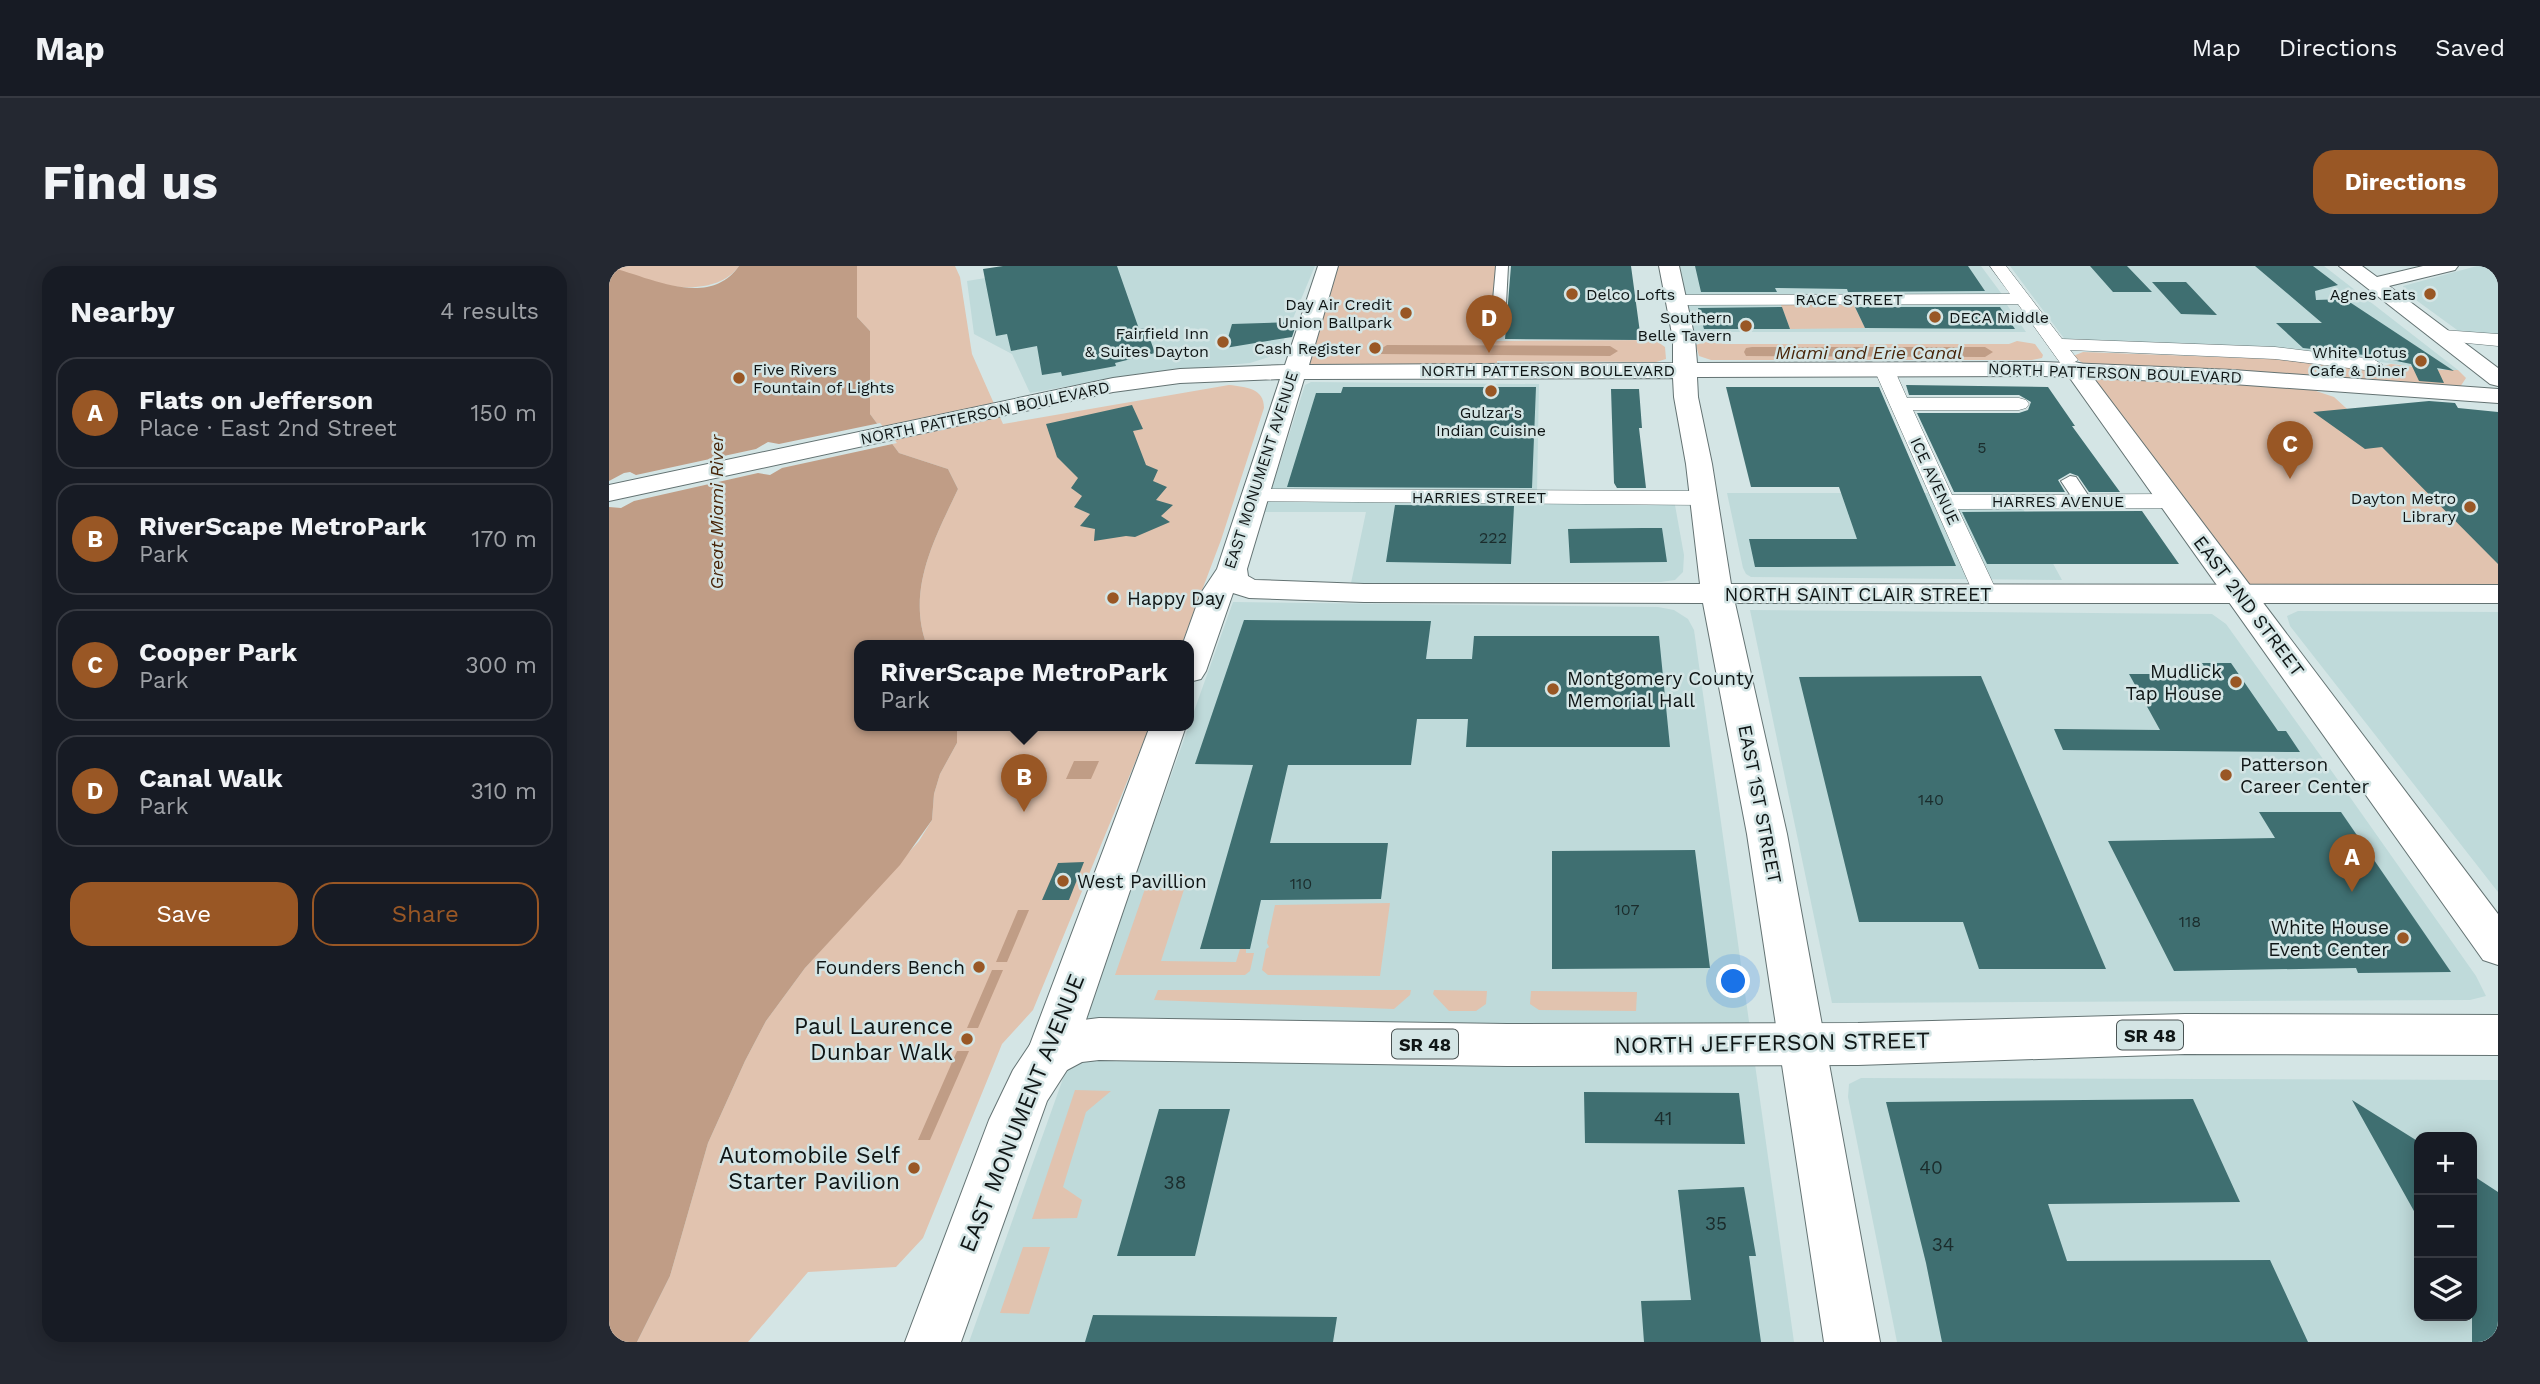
<!DOCTYPE html>
<meta charset="utf-8">
<style>
body{margin:0;font-family:"Work Sans",sans-serif;background:#242831;color:#f1f3f6}
.controls{position:absolute;right:21px;bottom:21px;display:grid;overflow:hidden;border-radius:14px;box-shadow:0 4px 18px #0003}
.controls button{width:63px;height:63px;display:grid;place-items:center;padding:0;border:0;border-bottom:2px solid #363941;background:#171b24;color:#f1f3f6;font:35px sans-serif}
.you{position:absolute;left:1125px;top:716px;width:24px;height:24px;margin:-18px;border:5px solid #fff;border-radius:50%;background:#1a73e8;box-shadow:0 0 0 10px #1a73e833}
.badge{display:grid;place-items:center;width:46px;height:46px;border-radius:50%;background:#995725;color:#fff;font-size:23px;font-weight:700}
.pin{position:absolute;translate:-50% -58px;filter:drop-shadow(0 2px 4px #0008)}
.pin::after{content:'';position:absolute;top:37px;width:24px;height:21px;background:inherit;clip-path:polygon(0 0,100% 0,50% 100%)}
.popup{position:absolute;left:245px;top:374px;width:340px;height:91px;box-sizing:border-box;display:grid;place-content:center;border-radius:14px;background:#171b24;filter:drop-shadow(0 2px 5px #0005);font-size:23px;white-space:nowrap;color:#9ea1a6}
.popup b{font-size:26px;color:#f1f3f6}
.popup::after{content:'';position:absolute;left:50%;top:100%;margin-left:-14px;border:14px solid transparent;border-top-color:#171b24}
.list{margin:0;padding:0;list-style:none}
h2{display:flex;justify-content:space-between;align-items:center;height:91px;margin:0;padding:0 28px;font-size:30px}
h2 small{font-size:23px;font-weight:400;color:#9ea1a6}
.list li{display:grid;grid-template-columns:46px 1fr auto;gap:21px;align-items:center;box-sizing:border-box;height:112px;margin:0 14px 14px;padding:0 14px;border:2px solid #363941;border-radius:21px}
.list b{display:block;font-size:26px;white-space:nowrap}
.list p{margin:0;font-size:23px;white-space:nowrap;color:#9ea1a6}
.list em{font-size:23px;font-style:normal;color:#9ea1a6}
.actions{display:flex;gap:14px;padding:21px 28px}
.actions a{flex:1;padding:16px 0;border:2px solid #995725;border-radius:21px;text-align:center;font-size:24px;color:#995725}
.actions .main{background:#995725;color:#fff}
.icon{flex:none;width:38px;height:38px;fill:none;stroke:currentColor;stroke-width:2;stroke-linecap:round;stroke-linejoin:round}
.map{position:relative;flex:none;width:1889px;height:1076px;overflow:hidden;border-radius:21px}
header{display:flex;align-items:center;gap:42px;box-sizing:border-box;height:98px;padding:0 35px;background:#171b24;border-bottom:2px solid #363941}
header strong{font-size:33px}
nav{display:flex;gap:38px;margin-inline-start:auto;font-size:24px}
.intro{display:flex;align-items:center;justify-content:space-between;box-sizing:border-box;height:168px;padding:0 42px}
h1{margin:0;font-size:49px}
.button{padding:18px 32px;border-radius:21px;background:#995725;color:#fff;font-size:24px;font-weight:700}
main{display:flex;gap:42px;padding:0 42px}
aside{flex:1;background:#171b24;border-radius:21px;box-shadow:0 4px 18px #0003}
.map>svg:first-child{display:block}
.built{fill:#bfdada;fill-rule:evenodd}
.green{fill:#e1c3af}
.water{fill:#c09d86}
.pier{fill:#d4e5e5}
.lines{fill:none;stroke-linecap:round;stroke-linejoin:round}
.canal{fill:#c09d86;fill-rule:evenodd}
.building{fill:#3f6f71}
.pedestrian-casing{stroke:#647373;stroke-width:2}
.minor-casing{stroke:#647373;stroke-width:1}
.tertiary-casing{stroke:#647373;stroke-width:2}
.secondary-casing{stroke:#647373;stroke-width:2}
.primary-casing{stroke:#647373;stroke-width:2}
.pedestrian{fill:#fff;fill-rule:evenodd}
.minor{fill:#fff;fill-rule:evenodd}
.tertiary{fill:#fff;fill-rule:evenodd}
.secondary{fill:#fff;fill-rule:evenodd}
.primary{fill:#fff;fill-rule:evenodd}
.poi-dot{fill:#995725;stroke:#d4e5e5;stroke-width:2.5}
.labels{text-anchor:middle;dominant-baseline:central;stroke-width:5;stroke-linejoin:round;paint-order:stroke}
.far-poi-label{font-size:16px;fill:#0f1515;stroke:#d4e5e5;text-anchor:end}
.far-street-label{font-size:16px;fill:#0f1515;stroke:#d4e5e5}
.number-label{font-size:16px;fill:#1b2c2c}
.far-water-label{font-size:18px;font-style:italic;fill:#482509;stroke:#d4e5e5}
.shield{fill:#d4e5e5;stroke:#4a5353;stroke-width:2}
.shield-label{font-size:18px;font-weight:bold;fill:#0f1515}
.street-label{font-size:19px;fill:#0f1515;stroke:#d4e5e5}
.poi-label{font-size:19px;fill:#0f1515;stroke:#d4e5e5;text-anchor:start}
.near-number-label{font-size:19px;fill:#1b2c2c}
.near-poi-label{font-size:23px;fill:#0f1515;stroke:#d4e5e5;text-anchor:end}
.near-street-label{font-size:23px;fill:#0f1515;stroke:#d4e5e5}
</style>
<header>
<strong>Map</strong>
<nav><a>Map</a><a>Directions</a><a>Saved</a></nav>
</header>
<div class="intro"><h1>Find us</h1><a class="button">Directions</a></div>
<main>
<aside>
<h2>Nearby<small>4 results</small></h2>
<ul class="list">
<li><span class="badge">A</span><div><b>Flats on Jefferson</b><p>Place · East 2nd Street</p></div><em>150 m</em></li>
<li><span class="badge">B</span><div><b>RiverScape MetroPark</b><p>Park</p></div><em>170 m</em></li>
<li><span class="badge">C</span><div><b>Cooper Park</b><p>Park</p></div><em>300 m</em></li>
<li><span class="badge">D</span><div><b>Canal Walk</b><p>Park</p></div><em>310 m</em></li>
</ul>
<div class="actions"><a class="main">Save</a><a>Share</a></div>
</aside>
<div class="map">
<svg width="1889" height="1076" viewBox="0 0 1889 1076">
<rect width="100%" height="100%" fill="#d4e5e5"/>
<path class="built" d="M452,0H706L672,81L666,89L641,97L534,107L421,127L403,88L365,68L358,15Z
M1070,0H1372L1395,31L1077,30Z
M1401,0H1715L1849,104H1828L1679,83L1457,75Z
M1868,0H1889V71L1855,69L1796,26L1794,20Z
M1079,36H1396L1417,66H1085Z
M702,116L930,118L928,227L1064,228L1075,289L1074,306L1066,314L1052,316L742,317L757,246H655L696,119Z
M1118,227H1319L1344,230H1407L1453,314L1142,311L1137,308L1134,302Z
M624,336L1049,341L1065,344L1079,353L1085,364L1185,1076H360Z
M1141,344L1603,348L1617,358L1724,507L1867,710L1877,730L1861,734L1223,737Z
M1689,345L1889,346V626L1681,360L1678,350Z
M1252,812L1889,814V1076H1288L1239,831L1240,818ZM1810,871H1863V1050H1810Z"/>
<path class="green" d="M0,0H130C104,37 32,18 0,0Z
M248,0H346L351,11L363,88L394,158L620,119C637,121 655,122 655,142L612,274L572,380H318C297,324 326,272 349,223L339,203L290,187L261,148V65L248,51Z
M721,0H893L888,75L1046,74L1056,81L1057,93L1047,96L888,95V104L684,105Z
M1244,37L1256,62L1181,63L1172,39Z
M1408,75L1426,78L1434,89L1433,92L1423,94H1102L1090,90L1087,79L1095,76L1117,78H1400Z
M1474,86L1666,93L1760,104L1782,98L1828,104H1849L1857,112L1851,121L1476,99L1464,90Z
M1466,103L1674,114L1725,131L1889,281V328L1631,327Z
M348,460H541L424,744L393,778L314,972L287,1001L199,1006L139,1076H28L61,1010L99,877L136,795L157,755L196,702L310,575L323,554L325,528L331,508L348,477Z
M571,607L579,611L552,695L627,696L631,683H637V687H645L641,705L636,709H506L537,620H542L553,608Z
M781,637L771,710L659,709L653,704L657,683L660,681L658,677L666,639Z
M549,724H802L801,729L785,743L545,734Z
M825,724L878,725L877,738L867,745H840L824,728Z
M922,725L1028,726L1027,745L930,744L921,738Z
M466,824L502,825L477,846L454,921L473,934L468,952L423,953Z
M414,981H441L420,1048L391,1047Z"/>
<path class="water" d="M130,0H248V51L261,65V148L290,187L339,203L349,223C326,272 297,324 318,380H250V460H348V477L331,508L325,528L323,554L291,599L196,702L157,755L136,795L99,877L61,1010L28,1076H0V1C39,10 99,44 130,0Z
M465,495H490L482,513H457Z
M409,644H420L398,696H387Z
M383,704H394L369,762H358Z
M348,785H360L321,874H309Z"/>
<path class="pier" d="M271,157L288,177L173,202L161,209L149,207L25,235L12,242L0,241V215L15,207L21,206L27,209L147,183L159,176L170,178Z"/>
<g class="lines">
<path class="canal" d="M778,79L1001,80L1009,85L1001,90L772,88L770,84Z
M1143,81H1376L1384,86L1376,91L1137,90L1135,86L1137,82Z"/>
</g>
<path class="building" d="M394,0H508L530,63L537,62L546,87L506,97L507,100L453,110L452,106L433,109L428,80L402,85L398,68L387,70L374,3Z
M902,0H1022L1032,74L896,73Z
M1086,0H1359L1376,25L1239,26L1238,23L1166,22L1168,26H1092Z
M1481,0H1518L1543,26H1504Z
M1646,0H1704L1729,19L1706,25L1707,34L1736,33L1845,105L1828,102L1835,117L1810,115L1802,98L1764,90L1694,82L1667,57H1713Z
M1543,16H1577L1608,49L1572,48Z
M1173,41L1181,63H1095L1089,42Z
M1246,41H1391L1406,63L1256,62Z
M688,56L683,71L616,82L623,58Z
M1297,119L1439,121L1466,160H1463L1511,226H1480L1469,210L1461,207L1449,214L1456,226H1345L1308,147H1410L1419,144L1422,136L1410,129H1300Z
M734,121H927L923,222L678,221L707,127H732Z
M1117,121H1270L1347,300L1146,301L1140,273H1248L1230,221H1142Z
M1002,123H1030L1033,162H1030L1037,222H1008L1005,217Z
M1820,135L1846,137L1849,142L1889,146V298L1773,181L1756,183L1704,146Z
M523,139L534,163L524,165L537,199L549,204L544,215L558,221L547,234L564,239L552,250L561,256L526,271L517,270L485,275L486,263L471,260L481,248L465,241L473,230L462,222L469,212L448,191L437,158Z
M786,239L905,240L902,298L777,296Z
M1533,245L1570,298H1378L1353,246Z
M1033,262H1053L1058,296L961,297L959,263Z
M635,354L822,355L817,393H863L865,370H1050L1061,481H857L859,453H808L802,499H679L661,577H779L772,633L652,634L641,683H591L644,499L586,498Z
M1593,397H1622L1669,465H1677L1691,486L1454,484L1445,463L1551,464L1520,408H1600Z
M1372,410L1497,703H1370L1354,656H1250L1190,411Z
M1650,546H1732L1842,706L1749,707L1747,702L1565,705L1499,575L1666,572Z
M1086,584L1101,702L943,703V585Z
M475,596L460,634H433L449,597Z
M975,826L1130,827L1136,878L976,877Z
M1584,833L1631,936L1439,938L1458,995L1661,994L1699,1076H1333L1317,997L1277,836Z
M1743,834L1810,876V954Z
M550,843H621L586,990H508Z
M1863,909L1889,926V1076H1863Z
M1135,921L1147,990H1140L1152,1076H1035L1032,1035L1082,1034L1069,924Z
M484,1049L728,1051L724,1076H476Z"/>
<g class="lines">
<g class="pedestrian-casing">
<path id="pedestrian" d="M887,0H899L897,38L895,41L882,42L875,38L884,34Z
M1461,210L1467,211L1483,235L1480,239H1468L1452,215Z"/>
</g>
<g class="minor-casing">
<path id="minor" d="M1381,0H1397L1453,73L1666,81L1764,93L1774,99L1764,105L1666,93L1461,84L1469,94L1459,100L1452,98L1409,38L1067,39L1058,34L1067,29L1401,28Z
M1833,64L1889,68V80L1826,74L1824,70L1826,66Z
M1275,97L1285,103L1298,132H1410L1417,134L1420,138L1417,142L1410,144H1304L1343,229L1563,228L1571,230L1575,235L1571,240L1563,242L1349,243L1389,328L1385,333L1376,336L1367,333L1265,103Z
M645,223L1094,225L1102,227L1105,232L1102,237L1094,239L637,235L634,230L637,225Z"/>
</g>
<g class="tertiary-casing">
<path id="tertiary" d="M1466,96L1474,98L1889,648V699L1874,694L1458,108L1454,103L1458,98Z"/>
</g>
<g class="secondary-casing">
<path id="secondary" d="M709,0H729L700,99L1064,97V73L1050,0H1070L1086,73L1088,97L1435,96L1624,104L1889,123V137L1624,118L1435,110L1088,111L1089,131L1103,198L1122,318L1889,319V337H1126L1178,568L1271,1076H1215L1138,568L1094,337L755,336L640,332L624,327L597,405L592,413L580,416V380H573L592,327L608,303L671,113L571,117L504,126L0,235V219L504,112L571,103L676,99ZM1064,112L1065,131L1077,198L1091,318H755L646,314L639,310L638,303L695,113Z
M541,460H577L465,789L458,804L441,810L424,804L417,789Z"/>
</g>
<g class="primary-casing">
<path id="primary" d="M1730,0H1753L1768,11L1814,0H1849L1846,4L1780,20L1889,102V120L1881,118Z
M1576,748L1889,749V789L1576,788L1249,799L898,800L490,794L473,796L458,804L438,835L352,1076H296L380,854L404,804L424,774L466,755L490,752L898,758L1249,757Z"/>
</g>
<use href="#pedestrian" class="pedestrian"/>
<use href="#minor" class="minor"/>
<use href="#tertiary" class="tertiary"/>
<use href="#secondary" class="secondary"/>
<use href="#primary" class="primary"/>
</g>
<g class="poi-dot">
<circle cx="963" cy="28" r="7"/>
<circle cx="1821" cy="28" r="7"/>
<circle cx="797" cy="47" r="7"/>
<circle cx="1326" cy="51" r="7"/>
<circle cx="1137" cy="60" r="7"/>
<circle cx="614" cy="76" r="7"/>
<circle cx="766" cy="82" r="7"/>
<circle cx="1812" cy="95" r="7"/>
<circle cx="130" cy="112" r="7"/>
<circle cx="882" cy="125" r="7"/>
<circle cx="1861" cy="241" r="7"/>
<circle cx="504" cy="332" r="7"/>
<circle cx="1627" cy="416" r="7"/>
<circle cx="944" cy="423" r="7"/>
<circle cx="1617" cy="509" r="7"/>
<circle cx="454" cy="615" r="7"/>
<circle cx="1794" cy="672" r="7"/>
<circle cx="370" cy="701" r="7"/>
<circle cx="358" cy="773" r="7"/>
<circle cx="305" cy="902" r="7"/>
</g>
<g class="labels">
<g class="far-poi-label">
<text x="977" y="28" text-anchor="start">Delco Lofts</text>
<text x="1807" y="28">Agnes Eats</text>
<text x="783" y="38">Day Air Credit<tspan x="783" dy="18">Union Ballpark</tspan></text>
<text x="1123" y="51">Southern<tspan x="1123" dy="18">Belle Tavern</tspan></text>
<text x="1340" y="51" text-anchor="start">DECA Middle</text>
<text x="600" y="67">Fairfield Inn<tspan x="600" dy="18">&amp; Suites Dayton</tspan></text>
<text x="752" y="82">Cash Register</text>
<text x="1798" y="86">White Lotus<tspan x="1798" dy="18">Cafe &amp; Diner</tspan></text>
<text x="144" y="103" text-anchor="start">Five Rivers<tspan x="144" dy="18">Fountain of Lights</tspan></text>
<text x="882" y="146" text-anchor="middle">Gulzar's<tspan x="882" dy="18">Indian Cuisine</tspan></text>
<text x="1847" y="232">Dayton Metro<tspan x="1847" dy="18">Library</tspan></text>
</g>
<g class="far-street-label">
<text x="1240" y="33">RACE STREET</text>
<text x="939" y="104">NORTH PATTERSON BOULEVARD</text>
<text transform="translate(1506 107) rotate(2)">NORTH PATTERSON BOULEVARD</text>
<text transform="translate(376 147) rotate(-12)">NORTH PATTERSON BOULEVARD</text>
<text transform="translate(652 204) rotate(-72)">EAST MONUMENT AVENUE</text>
<text transform="translate(1326 215) rotate(65)">ICE AVENUE</text>
<text x="870" y="231">HARRIES STREET</text>
<text x="1449" y="235">HARRES AVENUE</text>
</g>
<g class="number-label">
<text x="1373" y="181">5</text>
<text x="884" y="271">222</text>
<text x="1322" y="533">140</text>
<text x="692" y="617">110</text>
<text x="1018" y="643">107</text>
<text x="1581" y="655">118</text>
</g>
<g class="far-water-label">
<text x="1260" y="86">Miami and Erie Canal</text>
<text transform="translate(107 246) rotate(-90)">Great Miami River</text>
</g>
<g class="shield">
<rect x="1508" y="754.5" width="66" height="29" rx="5"/>
<rect x="783" y="763.5" width="66" height="29" rx="5"/>
</g>
<g class="shield-label">
<text x="1541" y="769">SR 48</text>
<text x="816" y="778">SR 48</text>
</g>
<g class="street-label">
<text x="1249" y="328">NORTH SAINT CLAIR STREET</text>
<text transform="translate(1640 340) rotate(53)">EAST 2ND STREET</text>
<text transform="translate(1151 538) rotate(79)">EAST 1ST STREET</text>
</g>
<g class="poi-label">
<text x="518" y="332">Happy Day</text>
<text x="1613" y="405" text-anchor="end">Mudlick<tspan x="1613" dy="22">Tap House</tspan></text>
<text x="958" y="412">Montgomery County<tspan x="958" dy="22">Memorial Hall</tspan></text>
<text x="1631" y="498">Patterson<tspan x="1631" dy="22">Career Center</tspan></text>
<text x="468" y="615">West Pavillion</text>
<text x="1780" y="661" text-anchor="end">White House<tspan x="1780" dy="22">Event Center</tspan></text>
<text x="356" y="701" text-anchor="end">Founders Bench</text>
</g>
<g class="near-number-label">
<text x="1054" y="852">41</text>
<text x="1322" y="901">40</text>
<text x="566" y="916">38</text>
<text x="1107" y="957">35</text>
<text x="1334" y="978">34</text>
</g>
<g class="near-poi-label">
<text x="344" y="760">Paul Laurence<tspan x="344" dy="26">Dunbar Walk</tspan></text>
<text x="291" y="889">Automobile Self<tspan x="291" dy="26">Starter Pavilion</tspan></text>
</g>
<g class="near-street-label">
<text transform="translate(1163 777) rotate(-1)">NORTH JEFFERSON STREET</text>
<text transform="translate(413 847) rotate(-68)">EAST MONUMENT AVENUE</text>
</g>
</g>
</svg>
<div class="controls">
<button>+</button>
<button>−</button>
<button><svg class="icon" aria-label="layers" viewBox="0 0 24 24"><path d="M12 4l9 5-9 5-9-5zM3 14l9 5 9-5"/></svg></button>
</div>
<div class="you"></div>
<div class="pin badge" style="left:1743px;top:626px">A</div>
<div class="pin badge" style="left:415px;top:546px">B</div>
<div class="popup"><b>RiverScape MetroPark</b>Park</div>
<div class="pin badge" style="left:1681px;top:213px">C</div>
<div class="pin badge" style="left:880px;top:87px">D</div>
</div>
</main>
